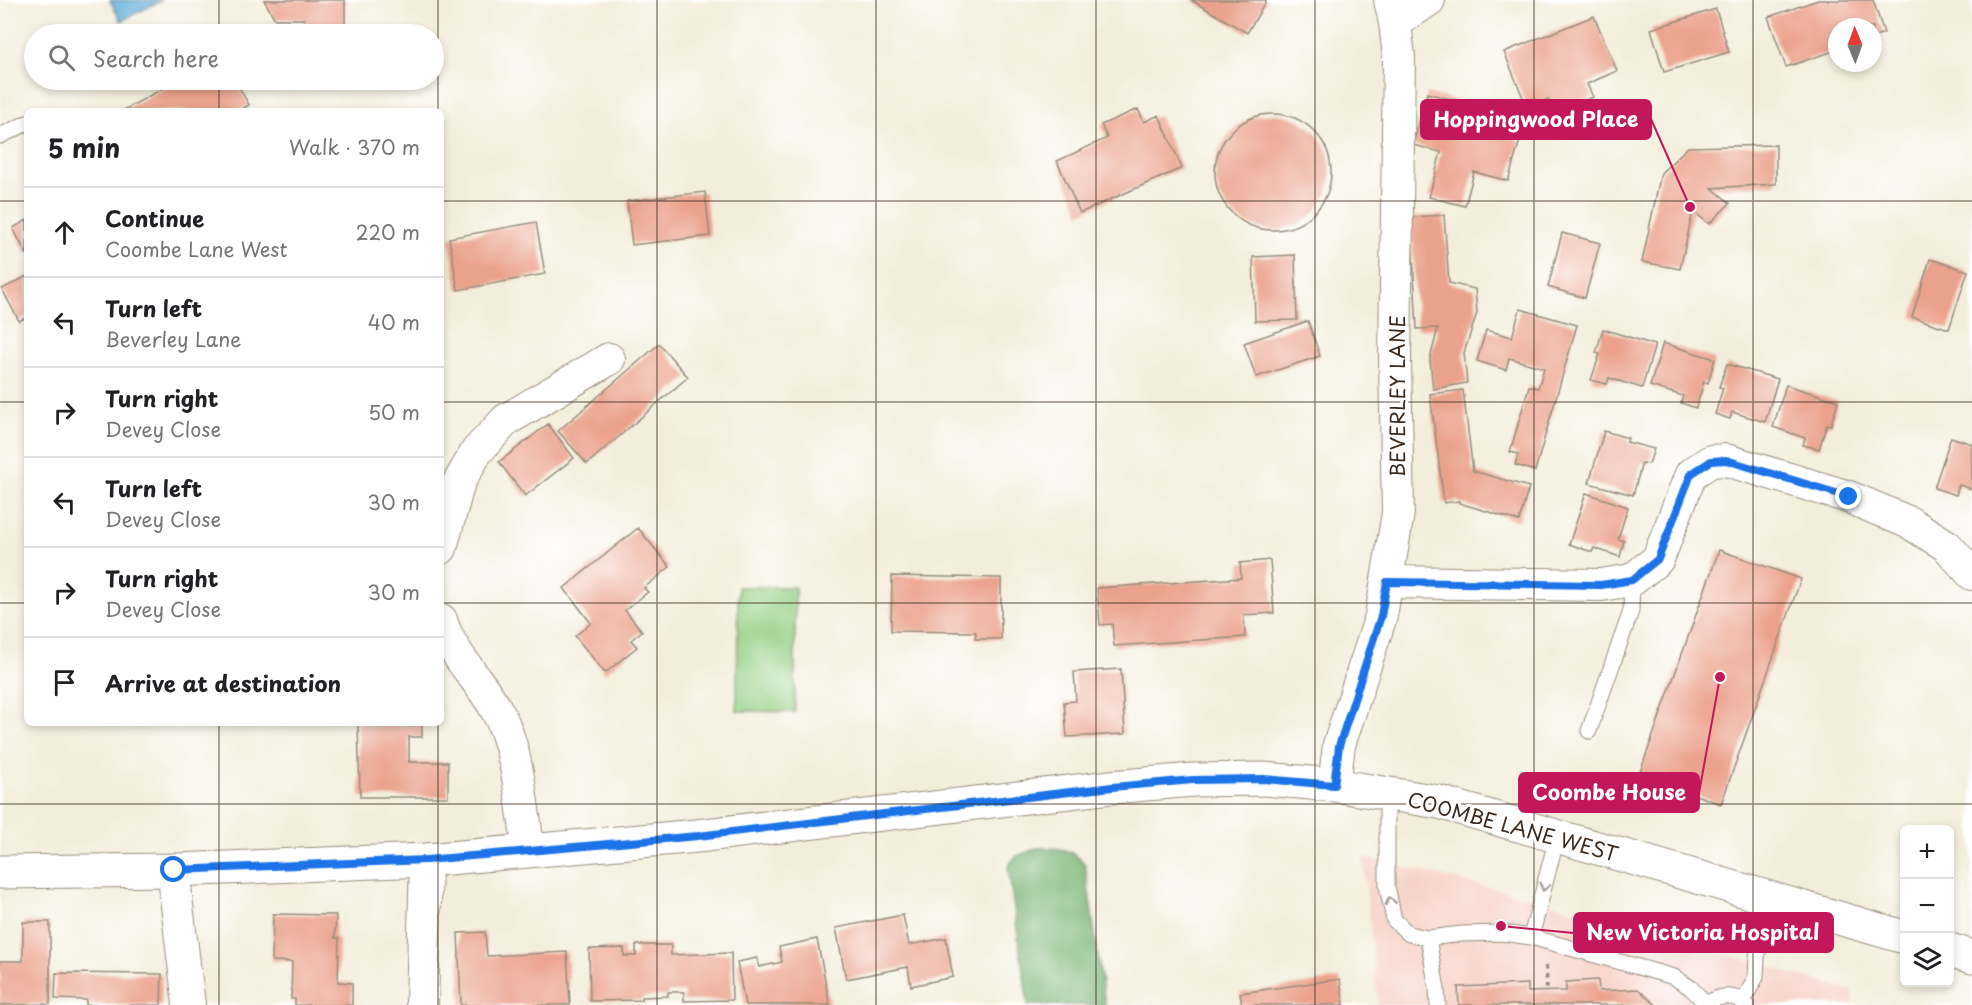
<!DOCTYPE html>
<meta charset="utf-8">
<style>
body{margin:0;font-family:"Playpen Sans",sans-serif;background:#f6f6f6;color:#202124}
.controls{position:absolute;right:18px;bottom:18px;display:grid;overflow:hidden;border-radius:9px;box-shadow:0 3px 9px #0003}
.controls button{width:54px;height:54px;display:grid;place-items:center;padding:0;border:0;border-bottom:2px solid #e0e0e0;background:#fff;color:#202124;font:30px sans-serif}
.compass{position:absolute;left:1828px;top:18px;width:54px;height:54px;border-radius:50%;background:#fff;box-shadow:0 3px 9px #0003;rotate:359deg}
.stop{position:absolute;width:18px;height:18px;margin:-14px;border:4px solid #1a73e8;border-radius:50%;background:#fff}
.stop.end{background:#1a73e8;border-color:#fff;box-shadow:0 2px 6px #0008}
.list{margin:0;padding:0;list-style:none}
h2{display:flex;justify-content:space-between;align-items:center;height:78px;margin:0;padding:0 24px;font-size:26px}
h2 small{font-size:20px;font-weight:400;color:#757577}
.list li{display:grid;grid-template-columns:39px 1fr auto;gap:18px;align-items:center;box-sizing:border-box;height:90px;padding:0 24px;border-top:2px solid #e0e0e0}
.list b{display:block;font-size:22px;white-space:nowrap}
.list p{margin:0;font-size:20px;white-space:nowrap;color:#757577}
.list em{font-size:20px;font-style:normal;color:#757577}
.icon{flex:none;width:33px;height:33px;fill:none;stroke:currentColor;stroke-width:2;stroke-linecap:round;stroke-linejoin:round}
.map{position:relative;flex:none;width:1972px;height:1005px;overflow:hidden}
.search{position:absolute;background:#fff;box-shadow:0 3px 9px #0003;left:24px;top:24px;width:420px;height:66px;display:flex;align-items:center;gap:15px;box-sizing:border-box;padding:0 21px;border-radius:33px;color:#757577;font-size:22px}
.panel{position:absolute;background:#fff;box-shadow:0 3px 9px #0003;left:24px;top:108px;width:420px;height:618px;border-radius:9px}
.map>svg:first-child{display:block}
.built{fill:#f7d1c7}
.green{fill:#94cf83;stroke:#687c50;stroke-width:1.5}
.forest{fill:#77b271;stroke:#596e48;stroke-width:1.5}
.water{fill:#60add9;stroke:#4e6c7c;stroke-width:1.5}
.building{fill:#eba28c}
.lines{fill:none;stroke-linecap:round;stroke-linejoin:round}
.lane-casing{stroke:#978c7c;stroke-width:17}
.street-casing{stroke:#978c7c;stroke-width:34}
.primary-casing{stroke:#978c7c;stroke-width:35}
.path{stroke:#978c7c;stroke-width:4;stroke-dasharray:4.5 4.5;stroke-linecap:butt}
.lane{stroke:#fff;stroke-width:15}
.street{stroke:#fff;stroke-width:32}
.primary{stroke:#fff;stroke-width:33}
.oneway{stroke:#a79f9a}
.route{stroke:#1a73e8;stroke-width:8}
.grid{fill:none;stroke:#3b2a1e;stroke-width:1.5;stroke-opacity:0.55}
.labels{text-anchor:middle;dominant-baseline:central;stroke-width:6;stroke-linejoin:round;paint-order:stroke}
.street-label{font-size:20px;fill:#3b2a1e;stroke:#fff}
.leader{fill:none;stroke:#c2185b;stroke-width:2}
.callout-dot{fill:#c2185b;stroke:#fff;stroke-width:2}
.callout{fill:#c2185b;stroke:#c2185b;stroke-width:2}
.callout-label{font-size:21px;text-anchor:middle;font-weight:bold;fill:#fff}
</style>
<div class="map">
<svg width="1972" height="1005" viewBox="0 0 1972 1005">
<rect width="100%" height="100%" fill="#fff"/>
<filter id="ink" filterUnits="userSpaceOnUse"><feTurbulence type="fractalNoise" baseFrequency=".0167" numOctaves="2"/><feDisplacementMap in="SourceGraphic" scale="12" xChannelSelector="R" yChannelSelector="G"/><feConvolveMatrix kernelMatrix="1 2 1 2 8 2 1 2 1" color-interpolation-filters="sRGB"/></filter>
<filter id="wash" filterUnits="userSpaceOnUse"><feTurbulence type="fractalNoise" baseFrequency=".008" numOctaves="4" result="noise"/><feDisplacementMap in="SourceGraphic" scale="24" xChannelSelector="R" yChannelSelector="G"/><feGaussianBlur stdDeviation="1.35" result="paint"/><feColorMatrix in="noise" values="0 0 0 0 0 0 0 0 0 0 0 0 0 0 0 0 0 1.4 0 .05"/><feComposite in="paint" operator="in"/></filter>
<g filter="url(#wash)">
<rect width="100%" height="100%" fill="#f3eedb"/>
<path class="built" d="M1363,857L1529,897L1853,991V1005H1378Z"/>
<path class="green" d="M738,587H795V712L737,711Z"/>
<path class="forest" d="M1037,848C1059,848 1069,847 1085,864L1105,1005H1028L1008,867L1015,857Z"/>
<path class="water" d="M111,0H162L121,21L110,1Z"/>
<g id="blocks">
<path class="building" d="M264,0H345V34H304V19H275Z
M1191,0H1267L1247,33Z
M1818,0H1873L1884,33L1873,37V27H1837V50L1786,67L1768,17Z
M1716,9L1729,52L1664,72L1651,29Z
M1594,16L1617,71L1587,84L1593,97L1554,113L1548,99L1527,107L1504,52Z
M178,80H235L249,105L239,111H122Z
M1427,93L1478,106L1472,127L1520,140L1508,181L1474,172L1465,206L1429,197L1441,152L1413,145Z
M1138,109L1144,122L1159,115L1182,168L1080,213L1057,161L1107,138L1101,125Z
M1215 172a58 58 0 1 1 116 0a58 58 0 1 1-116 0Z
M1776,145V184L1712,188L1730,203L1709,224L1693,211L1680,269L1642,262L1661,173L1688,147Z
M705,192L710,236L632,245L627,201Z
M1444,215L1449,283L1475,289L1477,313L1464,353L1467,383L1433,389L1430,359L1438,328L1417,329L1411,217Z
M27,220V255L13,228Z
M536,222L545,274L458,290L449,238Z
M1562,233L1600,243L1585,298L1548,287Z
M1295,255L1297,320L1255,321L1253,257Z
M1930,259L1968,271L1949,329L1912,317Z
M27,276V317L19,321L2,289Z
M1520,309L1577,325L1535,471L1515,465L1518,454L1510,452L1529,386L1538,388L1544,368L1509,358L1506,370L1477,361L1486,330L1512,337Z
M1308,321L1320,356L1256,377L1244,343Z
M1603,329L1655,345L1642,388L1609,378L1607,384L1591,380L1600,354L1596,353Z
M1663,343L1715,359L1708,383L1704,382L1696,408L1681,403L1683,396L1650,386Z
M659,344L688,377L587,464L558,431Z
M1727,364L1778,379L1765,422L1732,412L1730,419L1715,414L1723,388L1719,387Z
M1786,385L1838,401L1831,425L1827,424L1819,449L1803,445L1805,438L1773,427Z
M1463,390L1473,471L1529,487L1519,521L1459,503V501L1444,503L1430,394Z
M548,424L574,458L525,496L499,462Z
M1604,431L1628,438L1627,442L1654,449L1649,464L1642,463L1633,495L1589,483Z
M1951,437L1972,444V489L1959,485L1956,495L1934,488Z
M1586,493L1628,507L1618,539L1624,541L1620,557L1594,548L1592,552L1569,544Z
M638,528L670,567L644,588L648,592L625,610L642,631L631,640L637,647L605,673L575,636L591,623L564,588Z
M1719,550L1801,579L1721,804L1639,775Z
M1270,560L1274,613L1244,615L1245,637L1114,646L1112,624L1100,625L1097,588L1241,578L1240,563Z
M892,576L1001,578V639H975L976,632L891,631Z
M1121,669L1125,734L1067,737L1064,702L1076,701L1074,672Z
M358,723H422V737H409V762H448V797H360Z
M273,914L336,915L335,938H339L338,982L352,983V1005H295V999H291L292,962L272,961Z
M903,915L909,945L946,938L953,977L911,986L908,967L846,979L836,928Z
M23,922H50V1004L0,1005V961H23Z
M485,932L487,956L567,952L570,1005H461L458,933Z
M817,939L830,1005H745L737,962L757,958L759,967L782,962L779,947Z
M636,945H671V955L731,953L732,1000L684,1001V992H668V996L642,997V1000L590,1001L589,949L624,948V956H636Z
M56,973L162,974L161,1005H86V1000L55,999Z
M1340,979L1344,1005H1242L1240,993Z
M1598,980L1599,991L1638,989L1656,1005H1459L1458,987L1528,984V992L1566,991V982Z"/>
</g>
</g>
<g filter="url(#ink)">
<use href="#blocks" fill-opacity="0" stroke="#978c7c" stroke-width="1.5"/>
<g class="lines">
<g class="lane-casing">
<path id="lane" d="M0,136L27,123
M1589,731L1631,611L1632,580
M1387,793V886L1394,920L1409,934L1428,938L1462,934L1502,933L1531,937L1674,977L1691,988L1706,1004
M1531,937L1557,837
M1428,938L1437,989L1438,1005
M1743,1001L1756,977L1757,957L1771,899
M1705,1005C1718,995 1735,993 1747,1005"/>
</g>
<g class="street-casing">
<path id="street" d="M1395,23L1429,0
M441,548L459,482L477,451L506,420L609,359
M1387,582L1601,585L1632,580L1658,559L1691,474L1711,461L1726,460L1849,497L1910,523L1947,546L1972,574
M441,620C451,654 479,679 496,709C518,746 522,809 529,851
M1334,785L1339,745L1381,616L1398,513L1395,360L1399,57L1395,23L1390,0
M174,870L176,897L189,1005
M422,1005L426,860"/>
</g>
<g class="primary-casing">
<path id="primary" d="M0,872L174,870L426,860L697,836L1111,787L1193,780L1264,779L1334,785L1439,802L1904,937
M1950,950L1972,957"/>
</g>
<path class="path" d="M1546,966L1547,991"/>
<use href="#lane" class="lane"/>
<use href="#street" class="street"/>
<use href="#primary" class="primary"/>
</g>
<defs><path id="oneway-chevron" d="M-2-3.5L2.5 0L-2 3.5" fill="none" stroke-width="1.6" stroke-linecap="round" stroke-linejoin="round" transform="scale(1.5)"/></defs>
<g class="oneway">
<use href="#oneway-chevron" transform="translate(1544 887) rotate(104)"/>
<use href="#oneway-chevron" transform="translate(1390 901) rotate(-103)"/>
</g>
</g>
<g class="lines" filter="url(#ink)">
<path class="route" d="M174,870L426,860L529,851L698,836L1112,787L1193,780L1264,779L1334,785L1339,746L1381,616L1387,582L1601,585L1632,580L1658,559L1691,474L1711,461L1726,460L1849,497"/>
</g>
<path class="grid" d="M219,0V34M438,0V111M657,0V1005M876,0V1005M1096,0V1005M1315,0V1005M1534,0V1005M1753,0V1005M219,80V111M0,201H27M441,201H1972M0,402H27M441,402H1972M0,603H27M441,603H1972M219,723V1005M438,723V1005M0,804H1972"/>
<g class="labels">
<g class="street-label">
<text transform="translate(1397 396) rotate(-90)">BEVERLEY LANE</text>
<text transform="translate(1513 826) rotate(15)">COOMBE LANE WEST</text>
</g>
</g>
<path class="leader" d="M1690 207L1651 119M1720 677L1699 793M1501 926L1574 933"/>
<g class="callout-dot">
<circle cx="1690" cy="207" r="6"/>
<circle cx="1720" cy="677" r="6"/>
<circle cx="1501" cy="926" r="6"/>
</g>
<g class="callout">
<rect x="1421" y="100" width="230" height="39" rx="6"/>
<rect x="1519" y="773" width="180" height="39" rx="6"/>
<rect x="1574" y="913" width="259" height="39" rx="6"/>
</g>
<g class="callout-label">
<text x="1536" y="127">Hoppingwood Place</text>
<text x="1609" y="800">Coombe House</text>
<text x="1703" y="940">New Victoria Hospital</text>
</g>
</svg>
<div class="controls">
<button>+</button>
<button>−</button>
<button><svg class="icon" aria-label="layers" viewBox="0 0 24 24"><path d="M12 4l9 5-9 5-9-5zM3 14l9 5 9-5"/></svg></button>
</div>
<svg class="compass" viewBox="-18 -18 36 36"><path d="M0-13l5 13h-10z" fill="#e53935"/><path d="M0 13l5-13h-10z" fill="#757577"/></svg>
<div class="stop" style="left:174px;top:870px"></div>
<div class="stop end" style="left:1849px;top:497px"></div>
<div class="search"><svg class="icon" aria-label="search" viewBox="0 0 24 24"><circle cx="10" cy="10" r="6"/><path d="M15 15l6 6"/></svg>Search here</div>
<section class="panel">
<h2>5 min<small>Walk · 370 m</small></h2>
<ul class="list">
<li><svg class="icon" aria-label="ahead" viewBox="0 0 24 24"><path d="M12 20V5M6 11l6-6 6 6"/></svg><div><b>Continue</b><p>Coombe Lane West</p></div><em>220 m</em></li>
<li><svg class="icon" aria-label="left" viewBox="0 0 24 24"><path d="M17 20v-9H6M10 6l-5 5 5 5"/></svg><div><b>Turn left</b><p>Beverley Lane</p></div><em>40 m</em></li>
<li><svg class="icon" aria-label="right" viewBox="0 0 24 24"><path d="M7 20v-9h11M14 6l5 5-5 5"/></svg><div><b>Turn right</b><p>Devey Close</p></div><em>50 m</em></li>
<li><svg class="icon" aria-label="left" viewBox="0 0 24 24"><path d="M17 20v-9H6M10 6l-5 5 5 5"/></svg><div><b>Turn left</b><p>Devey Close</p></div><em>30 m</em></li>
<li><svg class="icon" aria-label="right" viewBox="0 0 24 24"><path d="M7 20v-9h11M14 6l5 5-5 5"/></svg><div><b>Turn right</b><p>Devey Close</p></div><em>30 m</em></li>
<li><svg class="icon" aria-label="arrive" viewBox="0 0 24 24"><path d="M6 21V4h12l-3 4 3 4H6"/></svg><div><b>Arrive at destination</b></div></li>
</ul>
</section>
</div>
